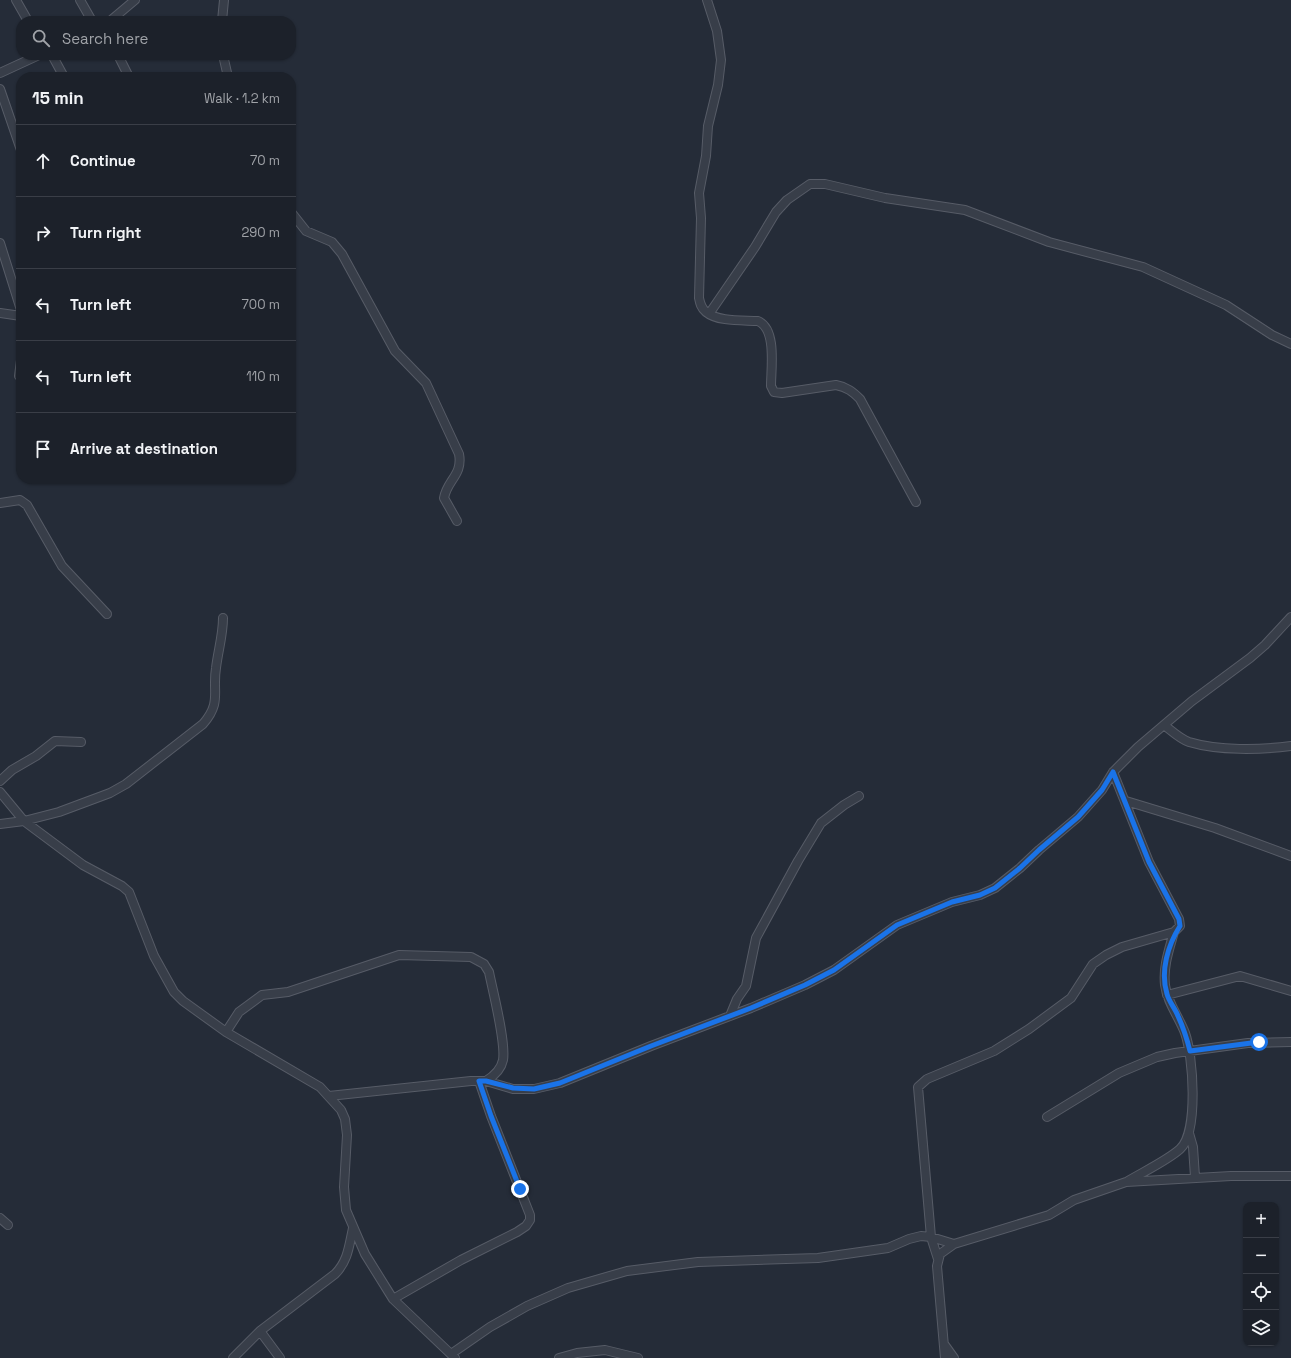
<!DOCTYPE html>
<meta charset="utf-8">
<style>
body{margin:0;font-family:"Space Grotesk",sans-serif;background:#252932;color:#f1f3f6}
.controls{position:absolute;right:12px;bottom:12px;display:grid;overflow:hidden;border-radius:8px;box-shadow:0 1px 3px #0004}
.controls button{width:36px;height:36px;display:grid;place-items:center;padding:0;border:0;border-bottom:1px solid #3a3e47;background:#1c212a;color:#f1f3f6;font:20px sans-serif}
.stop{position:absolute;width:12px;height:12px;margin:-9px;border:3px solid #1a73e8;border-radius:50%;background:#fff}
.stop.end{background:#1a73e8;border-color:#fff;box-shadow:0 1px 4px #0008}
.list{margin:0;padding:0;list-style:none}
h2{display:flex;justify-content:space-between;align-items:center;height:52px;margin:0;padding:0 16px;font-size:17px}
h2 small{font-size:13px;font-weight:400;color:#a0a3a8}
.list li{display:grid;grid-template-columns:26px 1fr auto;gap:12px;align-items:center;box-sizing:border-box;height:72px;padding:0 16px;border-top:1px solid #3a3e47}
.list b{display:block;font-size:15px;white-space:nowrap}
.list em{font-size:13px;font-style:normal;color:#a0a3a8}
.icon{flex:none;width:22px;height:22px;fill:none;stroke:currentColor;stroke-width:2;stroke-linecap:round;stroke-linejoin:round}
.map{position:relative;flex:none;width:1291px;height:1358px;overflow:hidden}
.search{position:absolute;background:#1c212a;box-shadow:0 1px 3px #0004;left:16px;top:16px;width:280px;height:44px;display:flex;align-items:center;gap:10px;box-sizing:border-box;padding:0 14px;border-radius:16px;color:#a0a3a8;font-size:15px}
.panel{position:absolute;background:#1c212a;box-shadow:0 1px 3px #0004;left:16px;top:72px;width:280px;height:412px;border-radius:16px}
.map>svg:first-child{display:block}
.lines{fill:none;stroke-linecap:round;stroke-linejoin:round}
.minor-casing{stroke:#575c67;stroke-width:10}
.minor{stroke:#383e49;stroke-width:8}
.route{stroke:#1a73e8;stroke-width:5}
</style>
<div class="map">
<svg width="1291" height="1358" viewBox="0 0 1291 1358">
<rect width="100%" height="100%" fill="#252c38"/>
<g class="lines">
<g class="minor-casing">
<path id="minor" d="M16,0L28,21
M80,0L92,21
M707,0L717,31L721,60L718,85L708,126L706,156L699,193L701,218L699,298C700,303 701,308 706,312C718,322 743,320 758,321C777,329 771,368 771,386L774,392L782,393L836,385C847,387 853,392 860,399L916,502
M110,21L135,0
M222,21L224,0
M52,55L64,77
M118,55L129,77
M223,55L228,77
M0,73L39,55
M0,89L21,150
M291,212L306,231L332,242L342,254L395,351L426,383L459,454C463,475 447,480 444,498L457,521
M0,243L21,310
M0,313L21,316
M709,314L755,247L776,212L787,200L810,184H825L885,198L965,210L1049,242L1143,267L1226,305L1272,335L1291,344
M19,376L21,360
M0,503L20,500L27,505L62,566L107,614
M1164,725C1172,731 1180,739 1189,742C1219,751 1260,750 1291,746
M0,781L12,770L36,756L55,741L81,742
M0,792L24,821L83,865L122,886L129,892L154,956L174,992L183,1001L226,1032L320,1087L341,1110L345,1119L347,1135L344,1187L346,1210L365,1254L393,1299L455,1358
M1126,801L1215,828L1291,856
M0,824L24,821L59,812L110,793L126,784L203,724C222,702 212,692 216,668C218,651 223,635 223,618
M1167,995L1240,976L1291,991
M730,1016L737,999L746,986L756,938L798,861L821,823L844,805L859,796
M226,1032L239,1012L262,995L288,992L399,955L471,957L484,964L489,972C493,992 506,1042 503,1060C501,1070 494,1076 486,1081
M329,1096L471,1081H486L513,1089H534L560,1083L651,1046L751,1008L805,985L834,970L897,925L952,902L980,895L995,888L1020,868L1039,850L1078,817L1102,790L1113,772L1138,747L1192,701L1250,658L1265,645L1291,617
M1047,1117L1119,1073L1157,1057L1175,1053L1248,1043L1291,1042
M1189,1133L1193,1147L1195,1177
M1128,1181C1143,1172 1168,1160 1180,1149C1199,1132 1193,1055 1185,1033C1179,1017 1167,1002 1165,985C1163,966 1169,950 1174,932
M0,1218L8,1225
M938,1259L931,1237L918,1087L927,1079L994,1051L1029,1029L1071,998L1093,964L1106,955L1122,947L1174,932L1180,926L1179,919L1149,862L1113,772
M393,1299L461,1260L517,1232L526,1226L530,1220V1215L491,1116L479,1081
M260,1331L280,1358
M944,1344L954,1358
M451,1354L490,1327L527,1306L568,1288L627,1271L698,1262L818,1258L888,1248L909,1239L921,1236L931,1237L954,1244
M233,1358L260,1331L335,1274C348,1261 349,1246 353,1228
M559,1358L577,1353L605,1350L638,1358
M945,1358L937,1266L940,1254L954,1244L1049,1215L1074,1200L1126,1182L1231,1176H1291"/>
</g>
<use href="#minor" class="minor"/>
</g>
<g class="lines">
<path class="route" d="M520,1189L491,1116L479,1081H486L513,1088L534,1089L560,1083L651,1046L751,1008L805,985L834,970L897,925L952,902L980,895L995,888L1020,868L1039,850L1078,817L1102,790L1113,772L1149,862L1179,919L1180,926C1168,945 1160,971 1167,994C1169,1002 1175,1008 1178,1016C1183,1027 1187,1039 1190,1051L1259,1042"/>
</g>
</svg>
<div class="controls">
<button>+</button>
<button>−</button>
<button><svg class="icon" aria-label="locate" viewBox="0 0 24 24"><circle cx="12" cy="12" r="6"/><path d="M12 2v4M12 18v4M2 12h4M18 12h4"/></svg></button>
<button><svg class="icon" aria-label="layers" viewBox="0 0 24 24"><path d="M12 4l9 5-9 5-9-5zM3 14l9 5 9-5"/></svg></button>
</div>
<div class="stop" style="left:1259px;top:1042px"></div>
<div class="stop end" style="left:520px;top:1189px"></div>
<div class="search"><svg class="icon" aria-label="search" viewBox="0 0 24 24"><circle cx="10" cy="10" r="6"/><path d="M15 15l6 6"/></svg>Search here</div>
<section class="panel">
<h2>15 min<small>Walk · 1.2 km</small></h2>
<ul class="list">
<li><svg class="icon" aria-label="ahead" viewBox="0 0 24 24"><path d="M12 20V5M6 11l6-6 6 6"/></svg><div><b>Continue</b></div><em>70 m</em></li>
<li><svg class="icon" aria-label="right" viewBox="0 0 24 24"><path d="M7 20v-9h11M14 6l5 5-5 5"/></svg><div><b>Turn right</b></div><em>290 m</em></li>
<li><svg class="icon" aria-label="left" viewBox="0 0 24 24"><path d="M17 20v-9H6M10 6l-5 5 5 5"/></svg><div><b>Turn left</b></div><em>700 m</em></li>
<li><svg class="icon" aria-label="left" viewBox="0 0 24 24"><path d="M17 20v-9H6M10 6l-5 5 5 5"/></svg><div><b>Turn left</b></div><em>110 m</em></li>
<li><svg class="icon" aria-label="arrive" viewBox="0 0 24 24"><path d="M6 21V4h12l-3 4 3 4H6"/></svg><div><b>Arrive at destination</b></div></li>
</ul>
</section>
</div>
